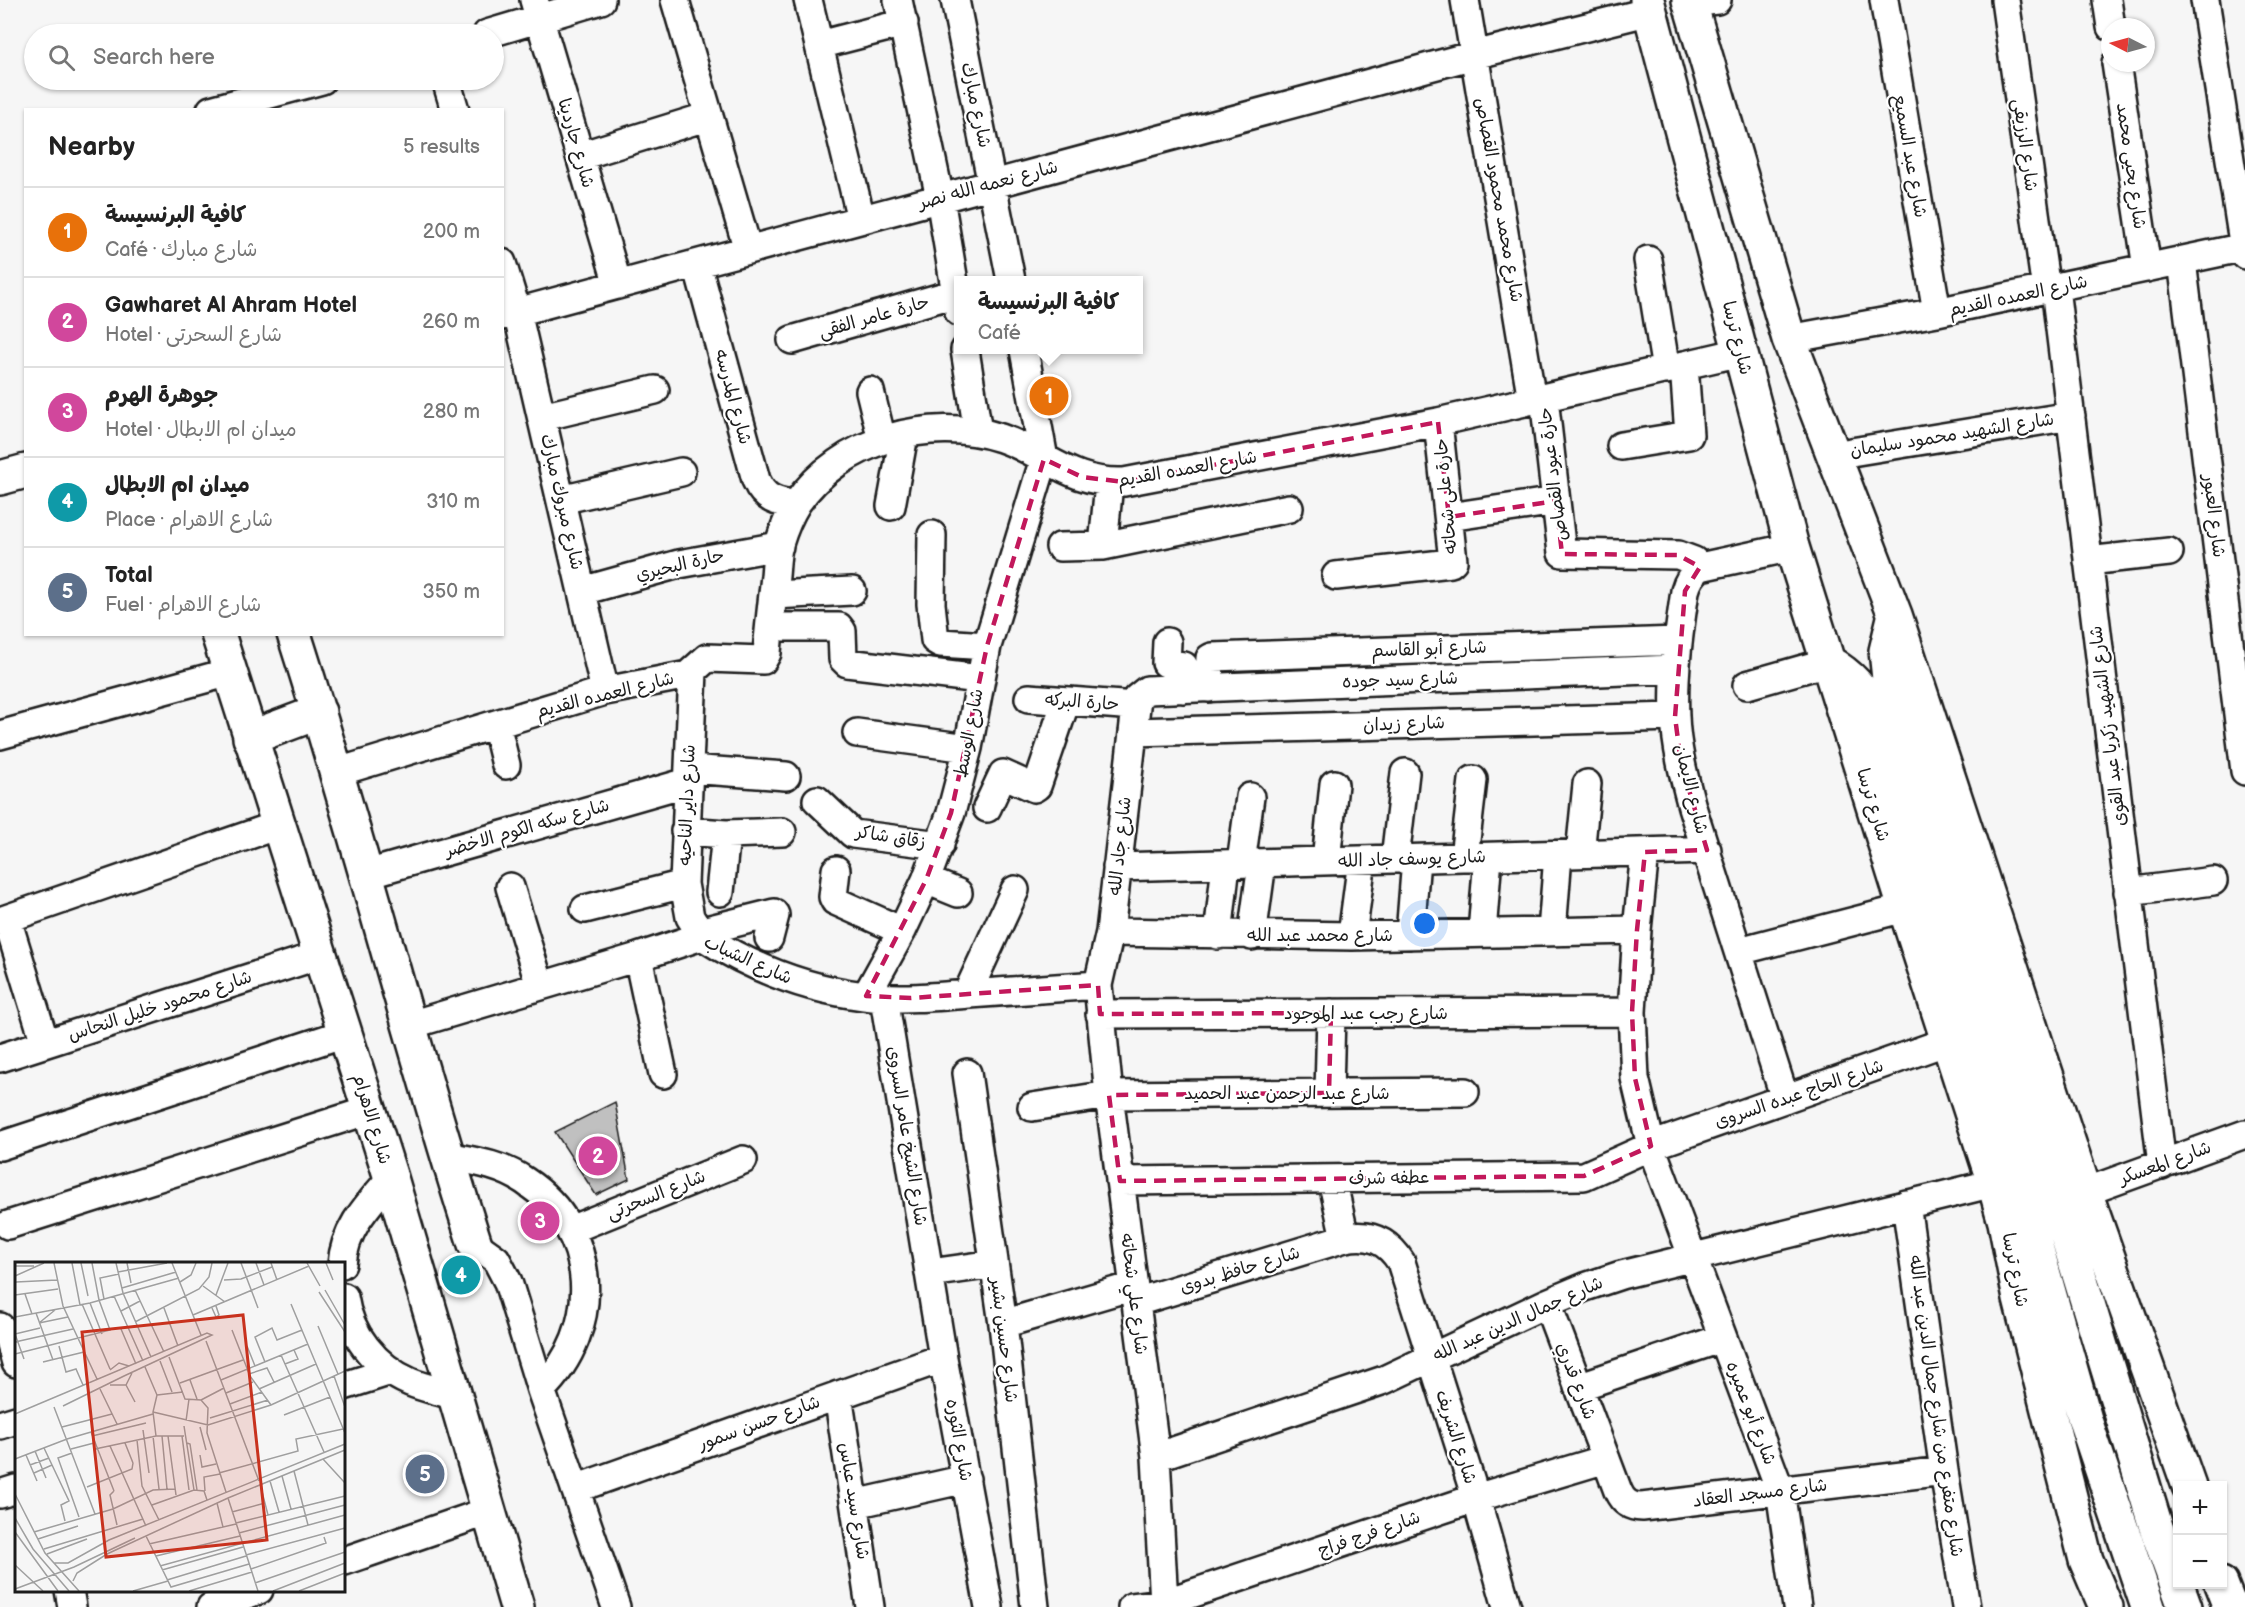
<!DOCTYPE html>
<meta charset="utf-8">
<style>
body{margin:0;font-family:"Balsamiq Sans","Playpen Sans Arabic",sans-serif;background:#f6f6f6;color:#222}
.controls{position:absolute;right:18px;bottom:18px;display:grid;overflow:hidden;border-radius:0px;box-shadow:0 2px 4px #0004}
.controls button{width:54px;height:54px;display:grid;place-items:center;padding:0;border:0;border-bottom:2px solid #e0e0e0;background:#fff;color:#222;font:30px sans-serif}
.compass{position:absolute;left:2101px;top:18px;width:54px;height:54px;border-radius:50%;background:#fff;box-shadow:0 2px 4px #0004;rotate:276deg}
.you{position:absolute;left:1425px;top:924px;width:21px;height:21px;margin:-15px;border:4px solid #fff;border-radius:50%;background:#1a73e8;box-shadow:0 0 0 9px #1a73e833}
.badge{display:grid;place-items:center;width:39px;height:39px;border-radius:50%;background:#c8321e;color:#fff;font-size:20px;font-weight:700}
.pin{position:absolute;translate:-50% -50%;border:3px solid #fff;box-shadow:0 2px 6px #0006}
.popup{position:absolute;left:954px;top:276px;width:189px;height:78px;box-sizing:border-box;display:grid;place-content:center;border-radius:0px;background:#fff;filter:drop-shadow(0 2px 4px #0005);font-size:20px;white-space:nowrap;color:#767676}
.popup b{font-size:22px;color:#222}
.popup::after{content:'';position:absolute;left:50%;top:100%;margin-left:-12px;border:12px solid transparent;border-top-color:#fff}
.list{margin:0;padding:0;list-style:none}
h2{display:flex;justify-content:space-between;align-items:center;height:78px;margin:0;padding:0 24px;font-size:26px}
h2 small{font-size:20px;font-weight:400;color:#767676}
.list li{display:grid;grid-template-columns:39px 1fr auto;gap:18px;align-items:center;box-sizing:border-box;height:90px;padding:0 24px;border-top:2px solid #e0e0e0}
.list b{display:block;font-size:22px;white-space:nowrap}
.list p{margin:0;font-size:20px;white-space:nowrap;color:#767676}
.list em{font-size:20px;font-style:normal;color:#767676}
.icon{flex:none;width:33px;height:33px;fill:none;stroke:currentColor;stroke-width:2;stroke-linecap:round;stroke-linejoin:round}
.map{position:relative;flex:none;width:2245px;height:1607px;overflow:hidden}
.search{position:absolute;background:#fff;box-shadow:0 2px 4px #0004;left:24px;top:24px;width:480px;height:66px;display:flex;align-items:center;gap:15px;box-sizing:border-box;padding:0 21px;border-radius:33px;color:#767676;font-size:22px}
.panel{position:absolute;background:#fff;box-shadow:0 2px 4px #0004;left:24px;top:108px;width:480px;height:528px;border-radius:0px}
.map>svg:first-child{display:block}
.building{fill:#c0c0c0;stroke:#1c1c1c;stroke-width:1.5}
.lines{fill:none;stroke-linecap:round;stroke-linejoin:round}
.minor-casing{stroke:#1c1c1c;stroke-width:32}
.major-casing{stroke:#1c1c1c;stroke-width:38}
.minor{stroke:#fff;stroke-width:27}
.major{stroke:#fff;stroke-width:33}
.marked{fill:none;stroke:#c2185b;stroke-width:4.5;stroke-dasharray:12 8;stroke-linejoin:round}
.labels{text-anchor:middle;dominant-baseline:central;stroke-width:4.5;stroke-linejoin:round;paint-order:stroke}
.street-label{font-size:18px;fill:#1c1c1c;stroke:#fff}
.inset-road{fill:none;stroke:#9f9f9f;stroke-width:1.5}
.view{fill:#c8321e;fill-opacity:0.15;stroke:#c8321e;stroke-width:3}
.inset-edge{fill:none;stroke:#1c1c1c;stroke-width:3}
</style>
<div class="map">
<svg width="2245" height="1607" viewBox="0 0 2245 1607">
<rect width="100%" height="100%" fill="#f6f6f6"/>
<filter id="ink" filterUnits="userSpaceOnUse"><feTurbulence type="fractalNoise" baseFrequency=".0167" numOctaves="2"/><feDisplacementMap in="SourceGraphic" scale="12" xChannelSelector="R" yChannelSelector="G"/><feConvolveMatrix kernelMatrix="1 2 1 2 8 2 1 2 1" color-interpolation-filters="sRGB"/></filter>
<g filter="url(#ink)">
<path class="building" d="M615,1102L629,1179L596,1195L555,1132Z"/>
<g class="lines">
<g class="minor-casing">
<path id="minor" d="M534,0L618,285
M675,0L748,250
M808,0L861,219
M898,0L940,198L959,312
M955,0L1011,280
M1465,0L1532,400
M1884,0L1937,312
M2005,0L2046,290
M2107,0L2111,27
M2205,0L2245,255
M1690,3L1717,0
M487,34L601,0
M819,45L904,23
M2116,63L2147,268
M446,80L455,110
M211,110L322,80
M580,156L709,116
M1648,260L1666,370
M2182,261L2245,771
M502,263L517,312L605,691
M697,264L756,480C764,499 777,503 796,504
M2055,288L2162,1165
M502,316L1474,55L1651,11
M1789,339L1937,312L2245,247
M792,340L956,293
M965,350L978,432
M870,391L882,440
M1544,398L1562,553L1678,555L1694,561L1700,567
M542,417L655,390
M1621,446L1689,435L1684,365
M1833,455L2071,416
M561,500L681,472
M891,506L904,435
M1449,517L1556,501
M932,535L931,604L935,640L940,643L987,646
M1103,546L1109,483
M1060,547L1103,546L1289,508
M2088,561L2169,552
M1336,576L1451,563L1453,561L1438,422
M582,591L679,564L779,546
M773,595L852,591
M770,627H839L842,631L843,659L847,663L980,679
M1167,642L1166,663L1184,666L1183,689
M693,671L684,884L690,917L702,936
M1747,685L1828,662
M1209,688L1210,658L1212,657L1678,641
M1029,698L1135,706
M496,724L506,765
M1133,732L1675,717
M857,733L968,748
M0,735L230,672
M689,769L786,776
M338,772L605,691L688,675L707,658L763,660L767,653C769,628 772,602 775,576C776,566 776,554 779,544C783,531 790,514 797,503C840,440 930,415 1001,438C1048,454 1070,484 1124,482L1438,422L1741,352
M817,800L853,834L940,845
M987,808L1003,774L1034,788L1037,786L1066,701
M685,831L726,834L782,832
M1645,852L1637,930L1632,1012L1635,1078L1651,1146L1780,1490L1797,1607
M1580,854L1587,784
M1464,857L1473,780
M1395,859L1405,773
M1326,861L1334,784
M1241,863L1250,797
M1117,867L1707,850
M836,870L833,897L835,901L902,931
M367,874L688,782
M926,880L958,893
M510,887L540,986
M720,892L726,834
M2128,892L2213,881
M585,909L684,884
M7,919L45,1043
M0,921L278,825
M1552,931L1558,855
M698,932L774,913L775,915L769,938
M1110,932L1352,936L1637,930
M1482,933L1488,857
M1218,935L1226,864
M1410,935L1416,859
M1252,936L1262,863
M1352,936L1362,860
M1739,951L1905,908
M638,957L663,1074
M967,994L1015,890
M866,996L902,931L926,880L951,813L968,748L987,646L1044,459L1024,350
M884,998L943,1358L989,1607
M1100,1014L1632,1012
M410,1025L638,957L702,936C752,968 805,989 864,996C899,1000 934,997 969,994C1012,991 1055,988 1098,985
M0,1058L320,955
M967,1073L1003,1324L1035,1607
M1329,1093L1331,1013
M1785,1099L1692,807C1684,777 1676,747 1675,716C1673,674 1679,632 1685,591C1688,580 1692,574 1700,567L1792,547
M1032,1107L1109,1095L1465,1092
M0,1146L345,1033
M447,1156C474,1161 502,1165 525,1181C600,1231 603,1329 541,1390
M1332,1179L1345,1238
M1120,1181L1584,1176L1651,1146L1948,1041
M2085,1192L2245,1134
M1906,1204L1944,1471L1966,1607
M8,1225L370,1110
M570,1230L743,1160
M475,1244L496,1259L508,1282L541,1390L616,1607
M342,1264C345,1227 369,1204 391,1178
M930,1273L994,1264
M344,1297C349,1333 375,1367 410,1382C424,1388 440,1391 455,1396
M1136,1302L1345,1238C1370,1233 1387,1240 1401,1262L1476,1498L1507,1607
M1547,1303L1618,1491C1623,1502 1630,1507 1642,1507L1944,1471
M1003,1324L1133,1286
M0,1327L8,1334L16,1363
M344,1386L391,1371
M1578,1387L1723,1338
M838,1395L870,1607
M0,1425L16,1420
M1156,1457L1384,1380L1547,1303L1585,1287L1621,1275L1994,1183
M575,1489L943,1358
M0,1494L16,1489
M855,1504L966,1479
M344,1561L489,1511
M69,1590L72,1607
M1164,1603L1156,1457L1109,1095L1098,985L1110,932L1137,698L1147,690L1675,669
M211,1607L259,1590
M1132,1607L1164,1603L1476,1498L1606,1459"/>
</g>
<g class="major-casing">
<path id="major" d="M1647,0L1792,547L1905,908L1994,1183L2005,1222L2020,1299L2086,1560L2106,1607
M1689,0L1789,339L1895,615L2085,1192L2189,1486
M0,478L26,471
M1894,618L1886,651L1890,688L2013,1058L2157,1530L2185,1607
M218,634L391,1178L517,1607
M294,634C359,836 410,1042 475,1244
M1828,662C1850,675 1864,690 1876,713L1987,1074L2086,1423L2148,1607
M250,738L319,712
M2221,1584L2230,1607"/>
</g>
<use href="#minor" class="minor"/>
<use href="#major" class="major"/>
</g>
</g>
<path class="marked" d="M1438,422L1449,517L1556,501L1562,554L1678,555L1700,567L1685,591L1675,717L1681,763L1707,850L1645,852L1637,930L1632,1012L1635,1078L1651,1146L1584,1176L1120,1181L1109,1095L1329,1093L1331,1013L1100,1014L1098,985L911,998L866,996L926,880L951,813L987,646L1044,459L1082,477L1124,482Z"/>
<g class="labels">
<g class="street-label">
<text transform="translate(976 105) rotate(78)">شارع مبارك</text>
<text transform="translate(576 143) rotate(74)">شارع جاردينا</text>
<text transform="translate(2025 145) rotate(82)">شارع الرزيقى</text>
<text transform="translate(1910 156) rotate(80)">شارع عبد السميع</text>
<text transform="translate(2131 166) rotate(82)">شارع يحيى محمد</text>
<text transform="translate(988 185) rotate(-15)">شارع نعمه الله نصر</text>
<text transform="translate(1499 200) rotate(80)">شارع محمد محمود القصاص</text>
<text transform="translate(2018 296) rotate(-12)">شارع العمده القديم</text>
<text transform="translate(874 317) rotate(-16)">حارة عامر الفقى</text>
<text transform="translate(1737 338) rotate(76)">شارع ترسا</text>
<text transform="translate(733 397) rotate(75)">شارع المدرسه</text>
<text transform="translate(1952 435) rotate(-9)">شارع الشهيد محمود سليمان</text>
<text transform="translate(1187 469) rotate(-10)">شارع العمده القديم</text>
<text transform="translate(1553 474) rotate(-97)">حارة عبود القصاص</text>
<text transform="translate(1446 496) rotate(-95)">حارة على شحاته</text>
<text transform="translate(562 502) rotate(77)">شارع مبروك مبارك</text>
<text transform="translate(2214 516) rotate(83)">شارع العبور</text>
<text transform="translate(680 565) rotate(-13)">حارة البحيري</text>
<text transform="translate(1429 649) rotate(-2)">شارع أبو القاسم</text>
<text transform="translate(1400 680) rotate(-2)">شارع سيد جوده</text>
<text transform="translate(605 695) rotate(-14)">شارع العمده القديم</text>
<text transform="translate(1082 702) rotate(4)">حارة البركه</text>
<text transform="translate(1404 724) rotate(-2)">شارع زيدان</text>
<text transform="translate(2108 726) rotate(-97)">شارع الشهيد زكريا عبد القوى</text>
<text transform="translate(969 733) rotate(-79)">شارع الوسط</text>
<text transform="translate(1691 789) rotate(76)">شارع الايمان</text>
<text transform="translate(687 805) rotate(-88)">شارع داير الناحيه</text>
<text transform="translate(1873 805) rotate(73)">شارع ترسا</text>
<text transform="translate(527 828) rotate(-16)">شارع سكه الكوم الاخضر</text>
<text transform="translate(891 837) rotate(9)">زقاق شاكر</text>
<text transform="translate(1120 846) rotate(-84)">شارع جاد الله</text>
<text transform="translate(1412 859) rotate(-2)">شارع يوسف جاد الله</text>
<text x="1320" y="935">شارع محمد عبد الله</text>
<text transform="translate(748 960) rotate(24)">شارع الشباب</text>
<text transform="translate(160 1006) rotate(-18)">شارع محمود خليل النحاس</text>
<text x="1366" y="1013">شارع رجب عبد الموجود</text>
<text x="1287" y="1093">شارع عبد الرحمن عبد الحميد</text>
<text transform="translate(1799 1094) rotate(-19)">شارع الحاج عبده السروى</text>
<text transform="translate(372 1119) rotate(73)">شارع الاهرام</text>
<text transform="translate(907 1136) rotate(81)">شارع الشيخ عامر السروى</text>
<text transform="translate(2165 1163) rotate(-20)">شارع المعسكر</text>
<text transform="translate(1389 1178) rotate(-1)">عطفه شرف</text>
<text transform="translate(656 1195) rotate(-22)">شارع السحرتى</text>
<text transform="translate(1240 1270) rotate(-17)">شارع حافظ بدوى</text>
<text transform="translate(2015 1270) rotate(79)">شارع ترسا</text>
<text transform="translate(1134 1294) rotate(83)">شارع علي شحاته</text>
<text transform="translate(1518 1319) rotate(-24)">شارع جمال الدين عبد الله</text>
<text transform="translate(1004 1340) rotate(83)">شارع حسين بشير</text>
<text transform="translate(1576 1381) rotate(69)">شارع قدري</text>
<text transform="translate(1936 1406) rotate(82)">شارع متفرع من شارع جمال الدين عبد الله</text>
<text transform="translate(1751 1413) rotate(69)">شارع أبو عميره</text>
<text transform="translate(759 1423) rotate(-20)">شارع حسن سمور</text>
<text transform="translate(1456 1437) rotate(72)">شارع الشريف</text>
<text transform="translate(959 1440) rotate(80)">شارع الثوره</text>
<text transform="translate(1760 1493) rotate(-7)">شارع مسجد العقاد</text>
<text transform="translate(854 1501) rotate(81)">شارع سيد عباس</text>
<text transform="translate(1369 1534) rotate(-19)">شارع فرج فراج</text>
</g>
</g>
<g transform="translate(15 1262)">
<rect width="330" height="330" fill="#f6f6f6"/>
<path class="inset-road" d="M39,1L48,44L82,117M57,1L65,43M66,1L73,34M101,1L108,31L136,95M112,1L116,21M157,1L186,73M226,1L243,46M241,1L249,23M256,1L262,18M292,1L305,24M311,1L318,18M0,4H19M103,10L152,1M0,14L29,1M209,18L226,17L257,5M1,20L42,18M165,20L176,13L181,1M188,24L210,40M107,26L161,10M120,28L149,90M310,28L330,63M304,30L330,70M10,32L17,52M0,33L43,27M201,33L213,1M99,34L128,99M89,37L85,16L104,12M75,41L87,72M67,42L95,107M276,42L330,171M149,46L163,84M197,46L201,55L204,53L201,44M106,49L125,39M21,51L38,98M178,53L294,4M0,55L75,41L164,16M120,60L184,27L194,15L197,1M24,61L53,55M24,61L40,48M303,64L323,112M106,67L121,102M217,68L235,114L256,143M0,72L9,97M0,72L25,66M191,79L244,219M0,80L58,67M44,84L51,110L61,107L68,123M232,84L240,104M0,92L95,68L84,38L77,1M266,93L309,190M154,95L170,137L186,138L193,146L192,171L211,230M145,99L157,130M28,100L69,90M250,100L240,75L257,66L262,78L287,68M270,102L283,97L279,88M130,105L142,133L138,150L141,174M95,108L104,101L114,104M234,112L252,106L259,120M319,114L330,145M175,118L182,137M206,118L293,82M165,121L228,98M95,123H111L117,111M111,123L120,140M85,127L102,162M244,127L301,102M211,131L238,120M142,133L168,130M186,138L209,126M215,142L247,130M48,144L109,114M39,145L80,252M138,150L193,163L256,143L330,109M0,152L192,71L197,73L109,114M269,153L315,135M195,156L253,138M171,159L174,137M169,164L179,228M47,165L97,152M185,165L191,188M128,168L134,211M76,170L99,229M77,174L131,161M138,174L144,227M147,174L152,227M153,174L161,233M167,174L174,228M122,178L127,224L144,258M110,181L118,201M172,181L175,182L182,228M95,184L131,264M29,186L54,239L46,243L50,259M56,187L79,181M80,187L141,174H169M20,189L31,216M57,191L43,196L64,255M11,193L22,219M185,193L187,205L201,202M0,197L52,177L138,152M308,197L330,221M15,203L34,196M279,209L293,263M19,211L37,203M204,211L283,189L281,177L328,167M267,214L276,247M255,219L264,250M245,222L253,253M72,225L117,207L118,201M99,229L95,233L102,263M190,229L189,215L205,212M0,232L30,291L64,329M213,236L243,329M202,241L208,265M137,243L179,228L189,229L192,238M217,250L250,241M0,256L18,287L54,329M221,261L330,234M0,270L43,329M19,270L98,247L138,228L160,227M224,271L330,243M131,274L156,325L234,302M23,277L63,264M134,282L221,262M29,287L128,257M32,292L72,277M231,293L330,266M141,294L225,274M39,301H53L94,278L330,182M0,303L28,329M145,304L330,253M236,307L311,281L309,275M147,308L228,285M152,318L231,294M58,319L62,311L92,292L213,236L330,188M240,321L330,290M0,327L59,305L120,276M118,329L153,319M174,329L237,310M258,329L330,301M284,329L330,311"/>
<path class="view" d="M228,53L252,278L91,295L67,70Z"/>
<rect width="330" height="330" class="inset-edge"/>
</g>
</svg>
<div class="controls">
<button>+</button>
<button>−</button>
</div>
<svg class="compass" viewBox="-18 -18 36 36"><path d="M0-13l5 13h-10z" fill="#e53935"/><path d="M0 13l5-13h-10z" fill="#767676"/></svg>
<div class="you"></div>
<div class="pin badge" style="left:1049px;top:396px;background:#e8710a">1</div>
<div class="popup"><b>كافية البرنسيسة</b>Café</div>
<div class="pin badge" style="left:598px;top:1156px;background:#d1479c">2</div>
<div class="pin badge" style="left:540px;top:1221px;background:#d1479c">3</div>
<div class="pin badge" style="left:461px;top:1275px;background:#0f9aa8">4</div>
<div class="pin badge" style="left:425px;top:1474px;background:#5c6f8a">5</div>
<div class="search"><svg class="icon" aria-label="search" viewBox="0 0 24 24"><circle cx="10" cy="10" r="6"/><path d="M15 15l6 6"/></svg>Search here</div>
<section class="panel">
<h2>Nearby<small>5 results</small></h2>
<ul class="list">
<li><span class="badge" style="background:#e8710a">1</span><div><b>كافية البرنسيسة</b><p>Café · شارع مبارك</p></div><em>200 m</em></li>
<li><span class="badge" style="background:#d1479c">2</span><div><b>Gawharet Al Ahram Hotel</b><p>Hotel · شارع السحرتى</p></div><em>260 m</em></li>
<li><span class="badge" style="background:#d1479c">3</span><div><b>جوهرة الهرم</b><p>Hotel · ميدان ام الابطال</p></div><em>280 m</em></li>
<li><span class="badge" style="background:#0f9aa8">4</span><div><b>ميدان ام الابطال</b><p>Place · شارع الاهرام</p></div><em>310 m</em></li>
<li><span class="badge" style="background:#5c6f8a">5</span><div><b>Total</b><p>Fuel · شارع الاهرام</p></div><em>350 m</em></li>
</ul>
</section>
</div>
